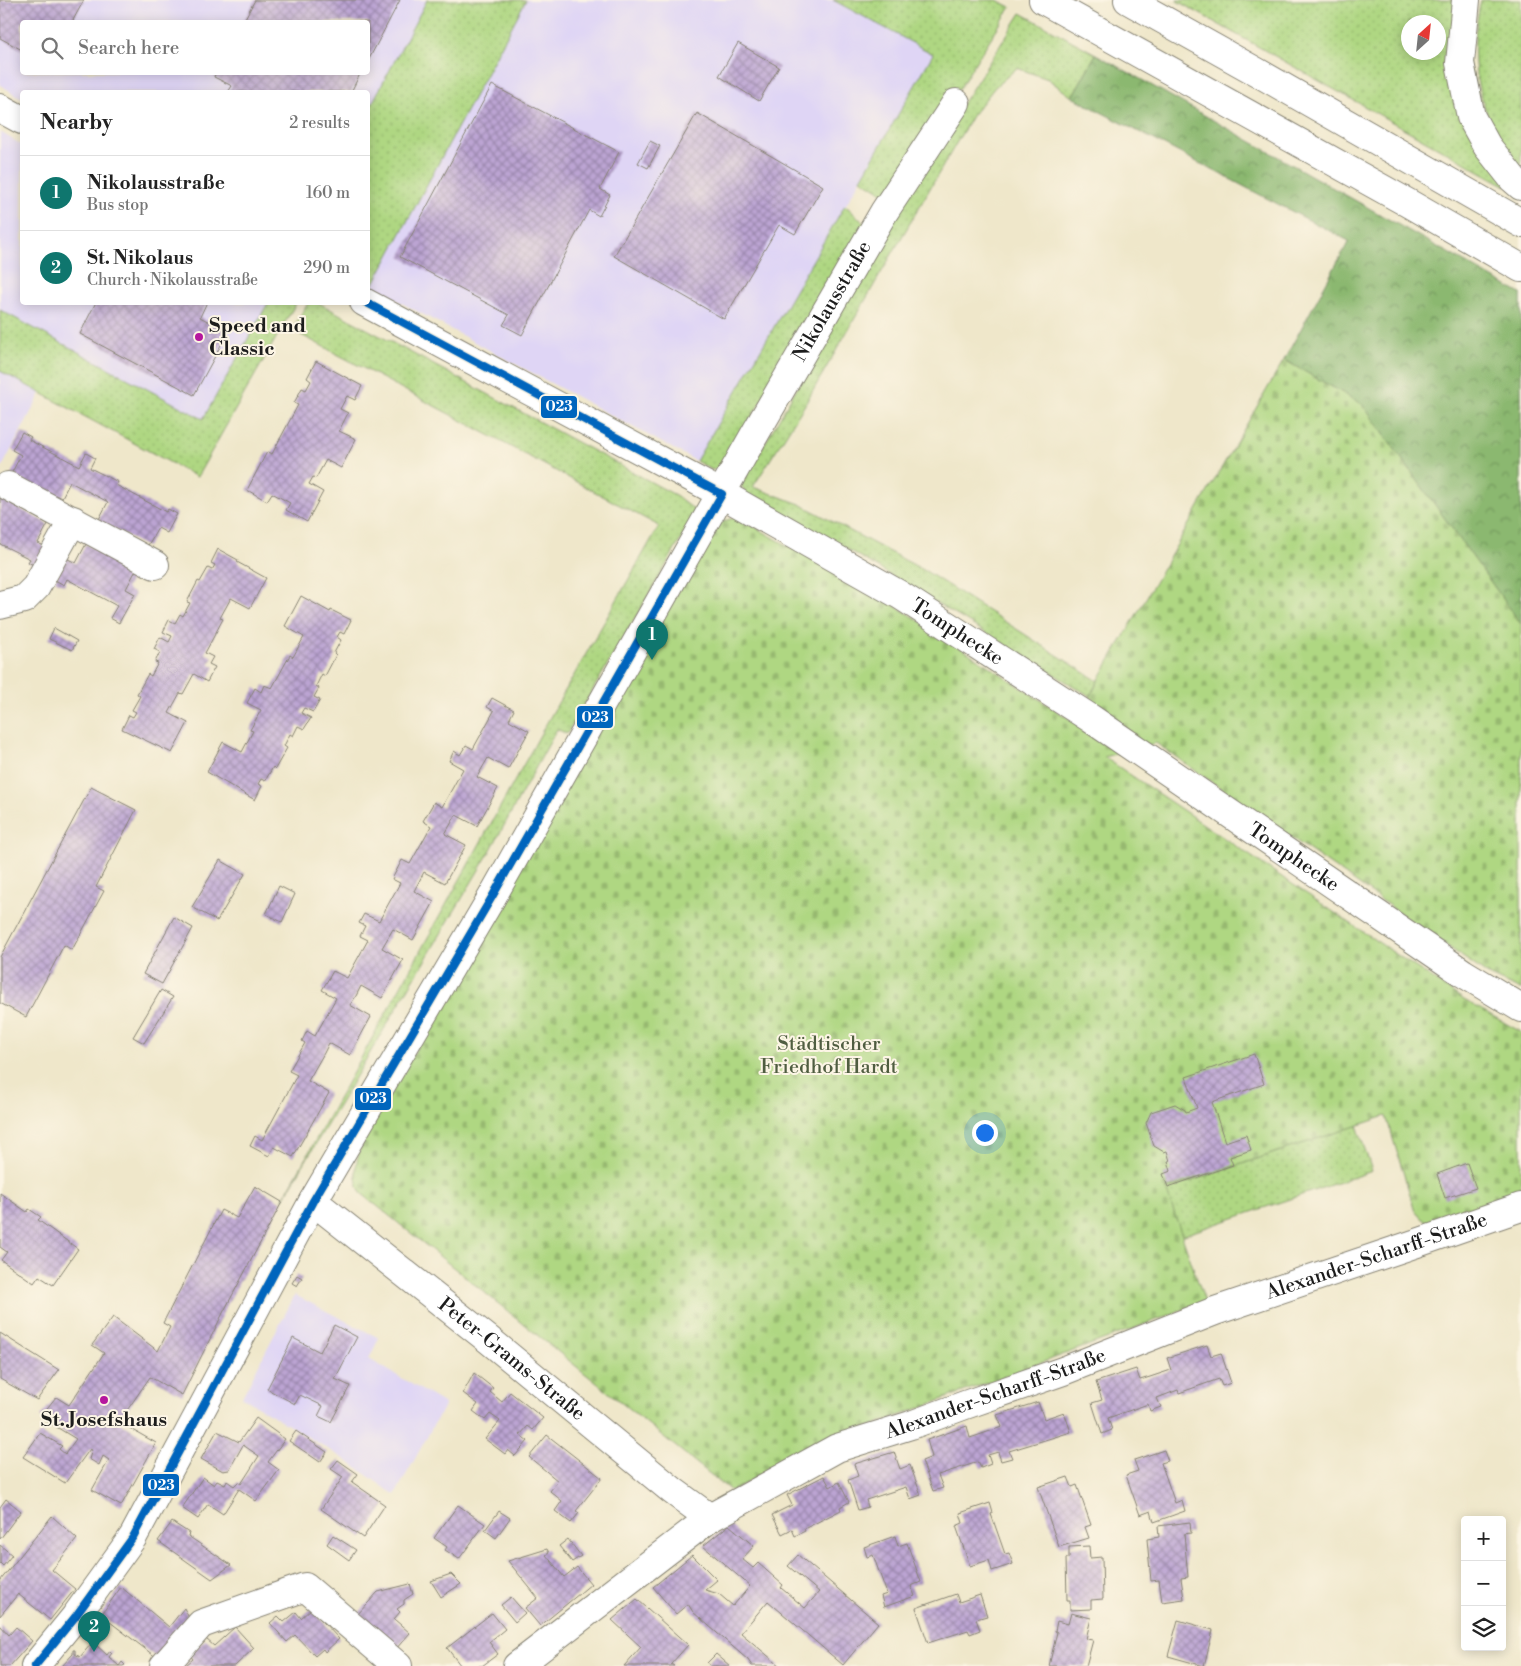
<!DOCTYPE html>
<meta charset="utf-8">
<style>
body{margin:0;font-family:"Libre Bodoni",serif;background:#f6f6f6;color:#222}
.controls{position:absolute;right:15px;bottom:15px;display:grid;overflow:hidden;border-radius:5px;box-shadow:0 2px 12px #0003}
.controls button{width:45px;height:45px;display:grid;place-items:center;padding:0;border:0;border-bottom:1px solid #e0e0e0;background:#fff;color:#222;font:25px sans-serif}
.compass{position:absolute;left:1401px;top:15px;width:45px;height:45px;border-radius:50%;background:#fff;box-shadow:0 2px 12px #0003;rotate:27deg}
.you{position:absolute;left:984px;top:1132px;width:18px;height:18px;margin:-12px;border:4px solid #fff;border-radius:50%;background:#1a73e8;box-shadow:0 0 0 8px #1a73e833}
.badge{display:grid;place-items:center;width:32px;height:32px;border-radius:50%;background:#0f766e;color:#fff;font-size:16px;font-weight:700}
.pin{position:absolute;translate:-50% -41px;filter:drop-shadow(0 1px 2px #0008)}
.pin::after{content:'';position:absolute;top:26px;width:18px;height:15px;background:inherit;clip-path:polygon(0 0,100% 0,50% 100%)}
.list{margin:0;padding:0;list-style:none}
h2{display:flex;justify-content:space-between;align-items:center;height:65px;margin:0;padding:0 20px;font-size:21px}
h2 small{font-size:16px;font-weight:400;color:#767676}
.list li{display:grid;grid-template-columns:32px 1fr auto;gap:15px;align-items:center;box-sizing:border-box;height:75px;padding:0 20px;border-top:1px solid #e0e0e0}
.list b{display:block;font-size:19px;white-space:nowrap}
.list p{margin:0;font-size:16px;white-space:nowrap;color:#767676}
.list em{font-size:16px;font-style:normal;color:#767676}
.icon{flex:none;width:28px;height:28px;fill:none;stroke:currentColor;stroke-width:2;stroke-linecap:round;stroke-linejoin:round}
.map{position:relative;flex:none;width:1521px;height:1666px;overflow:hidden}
.search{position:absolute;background:#fff;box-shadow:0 2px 12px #0003;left:20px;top:20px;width:350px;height:55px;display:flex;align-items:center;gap:12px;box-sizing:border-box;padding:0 18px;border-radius:5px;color:#767676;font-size:19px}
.panel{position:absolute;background:#fff;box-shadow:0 2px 12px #0003;left:20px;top:90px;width:350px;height:215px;border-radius:5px}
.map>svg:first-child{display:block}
.built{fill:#dfd5f5;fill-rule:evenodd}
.grass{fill:url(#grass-dots);stroke:#667a4f;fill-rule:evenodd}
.forest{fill:url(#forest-crowns);stroke:#546a46}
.cemetery{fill:url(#cemetery-stones);stroke:#667a4f}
.building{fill:url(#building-cross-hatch)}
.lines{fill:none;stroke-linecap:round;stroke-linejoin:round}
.minor-casing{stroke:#868273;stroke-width:30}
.highway-casing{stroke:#868273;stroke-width:30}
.minor{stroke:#fff;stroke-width:28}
.highway{stroke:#fff;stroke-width:28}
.bus-1-casing{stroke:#fcf5e5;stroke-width:11}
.bus-1{stroke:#0065bd;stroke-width:8}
.poi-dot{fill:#b5179e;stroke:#fcf5e5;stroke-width:2}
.labels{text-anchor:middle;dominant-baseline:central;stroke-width:4;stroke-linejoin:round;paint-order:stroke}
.street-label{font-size:20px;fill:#1c1c1c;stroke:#fcf5e5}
.poi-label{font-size:20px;font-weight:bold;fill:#1c1c1c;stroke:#fcf5e5;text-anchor:start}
.park-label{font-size:20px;fill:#4f5d40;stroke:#fcf5e5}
.line-badge{stroke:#fcf5e5;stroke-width:2}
.badge-label{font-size:14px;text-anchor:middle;font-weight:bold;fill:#fff}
</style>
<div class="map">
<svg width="1521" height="1666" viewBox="0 0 1521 1666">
<defs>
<pattern id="grass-dots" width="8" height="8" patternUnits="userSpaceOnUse" patternTransform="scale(1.25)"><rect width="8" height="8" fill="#afd782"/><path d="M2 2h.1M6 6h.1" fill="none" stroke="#96b870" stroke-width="1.8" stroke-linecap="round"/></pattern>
<pattern id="forest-crowns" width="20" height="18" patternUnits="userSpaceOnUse" patternTransform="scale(1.25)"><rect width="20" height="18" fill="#8bb870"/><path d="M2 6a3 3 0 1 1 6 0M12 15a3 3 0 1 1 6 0" fill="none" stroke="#71955b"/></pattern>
<pattern id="cemetery-stones" width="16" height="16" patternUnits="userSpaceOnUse" patternTransform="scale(1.25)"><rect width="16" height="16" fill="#afd782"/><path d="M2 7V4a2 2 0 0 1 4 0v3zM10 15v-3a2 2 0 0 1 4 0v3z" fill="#96b870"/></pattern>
<pattern id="building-cross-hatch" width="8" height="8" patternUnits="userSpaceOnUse" patternTransform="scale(1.25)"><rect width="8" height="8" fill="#bca4d3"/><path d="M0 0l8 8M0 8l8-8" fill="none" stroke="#9885aa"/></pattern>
</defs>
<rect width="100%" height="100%" fill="#fcf5e5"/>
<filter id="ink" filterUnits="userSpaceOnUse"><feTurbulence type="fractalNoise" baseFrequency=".02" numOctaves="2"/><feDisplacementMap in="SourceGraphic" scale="10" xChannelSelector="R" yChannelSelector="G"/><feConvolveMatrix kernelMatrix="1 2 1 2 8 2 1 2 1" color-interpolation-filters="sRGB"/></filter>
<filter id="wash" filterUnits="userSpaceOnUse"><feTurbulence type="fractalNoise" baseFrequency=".0096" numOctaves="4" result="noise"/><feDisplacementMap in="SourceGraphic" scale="20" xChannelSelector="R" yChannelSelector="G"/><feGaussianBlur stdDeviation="1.12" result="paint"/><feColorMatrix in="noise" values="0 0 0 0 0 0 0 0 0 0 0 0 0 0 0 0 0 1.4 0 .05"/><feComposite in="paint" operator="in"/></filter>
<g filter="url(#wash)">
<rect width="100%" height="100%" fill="#efe7ca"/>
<path class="built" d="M0,0H427L368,111V92H22V98L0,85ZM22,22H368V72H22Z
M526,0H833L934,54L696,461L372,287Z
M0,132L22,145V302L268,303L203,419L0,310Z
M0,371L41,393L0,471Z
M295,1295L379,1338L369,1359L445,1404L395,1495L343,1458L242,1397Z"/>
<path class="grass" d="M427,0H526L372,287L368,284V111Z
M833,0H997L1011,7L976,61L900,188L883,193L861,179L933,54Z
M1177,0H1459L1455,20L1506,186L1177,1ZM1408,22H1438V52H1408Z
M1481,0H1521V168C1514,159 1506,150 1500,140C1473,93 1469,53 1481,0Z
M1021,13L1096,54L1072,97L1048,79L1017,68L995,87L972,116L804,406L753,487L800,504L927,572L1098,681L1090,696L852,552L748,496L741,485L939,140Z
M845,205L866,225L723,465L712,470L696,461Z
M317,302L677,496L697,512L567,734L557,729L489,853L283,1199L545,726L659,526L292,330L308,303Z
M268,303H296L197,477L0,371V310L203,419Z
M1357,1125L1372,1171L1181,1236L1165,1190Z"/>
<path class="forest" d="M1096,54L1521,294V624L1362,404L1284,360L1349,241L1072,97Z"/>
<path class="cemetery" d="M1284,360L1362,404L1521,624V990L1490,976L1156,743L1104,757L1464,1000L1521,1032V1193L1430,1223L1422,1219L1415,1211L1386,1116L1166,1189L1205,1302L817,1446L731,1491L361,1193C352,1177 356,1161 362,1144L717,523L737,517L909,614L1077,724L1098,681Z"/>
<g id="blocks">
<path class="building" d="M0,0H84L72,22H22V50L0,38Z
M255,0H400L368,61V22H243Z
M738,43L779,67L759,101L719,76Z
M216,72H361L351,92H228L232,86L214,77Z
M492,85L619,152L600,189L610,195L599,216L589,210L522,335L503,325L509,315L400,257Z
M697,113L823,186L795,234L779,225L724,319L614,256Z
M650,141L660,146L648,168L638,163Z
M96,302H207L200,317L228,332L194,395L80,334Z
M316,361L362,386L355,400L347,396L340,409L348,413L339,431L356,439L341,468L326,460L316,478L313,477L309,484L323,492L307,522L286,510L290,503L272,493L267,501L247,490L267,452L272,454L298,405L294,403L302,388L306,390L311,381L307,378Z
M22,432L31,437L29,440L79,466L86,453L95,458L90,468L118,482L116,485L166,512L168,509L177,514L167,533L158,528L147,547L98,521L108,502L70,482L60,501L11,474L21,455L12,450Z
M0,498L48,524L38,543L48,548L37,567L28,562L30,559L0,544Z
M86,544L136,570L126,589L135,594L119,623L110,618L117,606L67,579L64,585L55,580L66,558L76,563Z
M218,549L238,560L237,562L266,578L250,608L231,598L220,618L223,619L205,653L213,657L209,664L215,667L207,682L194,674L183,694L180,693L169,713L188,723L172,753L122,729L129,715L133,717L136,712L132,710L140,696L137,694L148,674L151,676L158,663L155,662L160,652L154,649L160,637L169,642L172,636L163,632L169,620L175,623L180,614L183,616L190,603L187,602L198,581L200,582L208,568L212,570L215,565L211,563Z
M301,596L330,612L331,610L351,620L344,634L340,632L337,637L341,640L334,653L336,655L325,676L322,674L316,686L319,688L314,697L320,700L313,712L304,708L301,713L311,718L304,729L298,726L293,736L290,734L284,746L287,748L275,769L273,767L265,781L261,779L258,784L262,786L255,800L207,772L223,742L242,752L253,731L250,730L261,710L247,703L255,688L261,692L264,685L272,688L290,655L293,657L304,637L285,626Z
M54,628L77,641L72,650L49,639Z
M492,698L514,710L509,720L529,731L508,769L488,758L477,777L498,788L477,826L456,815L445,834L466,845L445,883L424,872L414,891L434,902L413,940L393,929L382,948L403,960L382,998L361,986L356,996L350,1005L371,1017L350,1055L329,1043L324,1053L308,1081L329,1093L293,1157L274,1147L269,1156L250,1146L255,1136L262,1140L297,1075L289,1071L305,1043L302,1041L307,1031L315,1036L336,998L322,990L333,971L347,978L368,940L360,936L365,926L359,923L364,914L379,921L400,883L392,879L402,860L410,864L431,826L423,821L434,802L442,807L463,769L449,761L454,751L460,755L466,745L473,749L494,711L487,707Z
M91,787L136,810L96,887L104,891L72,950L64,945L26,1017L0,1003V957Z
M220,860L245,874L217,921L192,907Z
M279,886L295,894L282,922L266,914Z
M174,917L193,928L162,984L143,974Z
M161,990L173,997L144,1043L133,1037Z
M1254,1054L1264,1084L1212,1102L1225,1142L1246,1135L1251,1150L1230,1157L1233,1165L1168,1187L1163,1174L1171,1171L1168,1161H1170L1167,1151L1164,1152L1154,1146L1146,1123L1151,1112L1175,1104L1185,1110L1186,1112L1197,1108L1186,1077Z
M1467,1163L1476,1188L1445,1198L1437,1174Z
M255,1186L282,1202L224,1311L182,1395L150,1377L119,1422L156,1443L121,1506L92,1490L109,1460L103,1456L99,1465L89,1459L92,1450L90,1449L65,1483L23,1457L40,1433L62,1446L59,1449L65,1454L76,1439L40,1417L56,1397L69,1405L104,1353L92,1345L113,1317L158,1351L170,1327L163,1323L221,1210L237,1218Z
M0,1193L27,1212L29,1209L41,1217L38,1220L78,1249L53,1285L39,1276L34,1283L1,1260L7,1252L0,1247Z
M297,1275L302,1278L297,1286L292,1283Z
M334,1325L357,1337L335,1379L350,1386L331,1422L318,1416L323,1406L300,1395L295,1404L267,1389L293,1338L320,1352Z
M0,1333L59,1370L37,1400L0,1379Z
M1207,1345L1211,1356L1221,1353L1231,1383L1222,1386L1219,1379L1179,1393L1178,1390L1157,1398L1161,1407L1150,1411L1148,1404L1108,1418L1112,1430L1102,1434L1092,1403L1102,1400L1096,1382L1136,1369L1140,1380L1150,1377L1171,1370L1167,1358Z
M474,1373L493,1388L490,1392L502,1402L510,1392L543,1418L533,1430L528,1426L520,1435L528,1441L515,1456L508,1450L505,1454L485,1439L500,1421L490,1414L485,1420L473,1411L478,1404L463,1393Z
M1038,1402L1044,1419L1064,1412L1071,1432L1009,1451L1012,1458L1001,1461L998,1452L988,1455L991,1464L981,1468L978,1462L938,1475L943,1488L933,1491L922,1461L932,1457L927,1440L967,1426L970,1438L1002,1427L997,1415Z
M256,1418L285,1439L268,1462L279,1470L256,1501L239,1489L223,1514L208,1504L198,1519L182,1508L203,1477L214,1485L217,1481L225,1485L227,1481L234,1486L238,1482L241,1484L259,1456L243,1445L229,1470L223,1471L201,1459L217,1431L239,1442Z
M296,1431L327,1452L320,1462L289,1441Z
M547,1435L602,1478L576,1511L579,1513L571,1523L555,1511L562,1501L550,1491L558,1481L529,1457Z
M1164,1450L1168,1461L1161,1463L1175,1503L1182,1500L1185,1511L1154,1522L1151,1511L1140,1515L1126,1475L1138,1471L1134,1460Z
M894,1452L900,1469L910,1465L921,1495L910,1499L906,1487L866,1500L868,1507L858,1510L848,1480L858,1476L854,1464Z
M338,1460L358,1474L352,1482L385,1505L363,1538L321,1509L343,1477L331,1469Z
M824,1476L830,1487L839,1482L849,1502L840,1507L841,1510L804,1529L805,1531L795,1536L792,1529L782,1534L772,1515L792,1505L787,1495Z
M1068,1477L1072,1487L1077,1485L1091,1525L1085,1527L1089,1538L1059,1547L1038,1487Z
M6,1499L21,1511L0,1539V1507Z
M990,1503L993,1513L991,1514L1005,1554L1009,1553L1013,1564L992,1571L989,1560L970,1566L956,1526L963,1523L960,1513Z
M458,1505L485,1524L459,1559L445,1550L447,1547L434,1538Z
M499,1511L510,1518L496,1538L485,1530Z
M52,1516L77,1539L52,1570L75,1589L50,1620L18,1594L0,1616V1581Z
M172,1522L189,1533L188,1536L191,1538L231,1565L212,1579L158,1541Z
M1190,1522L1191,1533L1184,1534L1188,1577L1181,1578L1184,1599L1162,1602L1159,1580L1151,1581L1147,1539L1159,1537L1158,1526Z
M729,1525L754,1546L742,1559L753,1568L758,1563L783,1585L781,1588L805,1608L819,1592L788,1566L798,1555L878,1623L843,1665L768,1601L741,1633L780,1666H752L748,1660L693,1612L688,1604L676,1614L653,1587L692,1555L717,1580L705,1590L719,1594L733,1606L750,1586L703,1546Z
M333,1535L356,1550L349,1560L327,1544Z
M895,1536L898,1546L907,1543L921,1582L911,1586L915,1596L884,1607L881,1596L887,1594L873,1555L867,1557L864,1547Z
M568,1539L581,1556L572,1562L559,1546Z
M0,1545L12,1555L3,1566L0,1563Z
M1089,1546L1090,1558L1102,1557L1103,1599L1091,1600V1609L1070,1610V1600H1067L1066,1558H1069V1547Z
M547,1549L549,1553L546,1555L564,1577L577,1567L591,1584L540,1626L525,1608L538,1598L508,1561Z
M451,1574L461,1584L441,1597L431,1581Z
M410,1584L413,1594L404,1600V1604L397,1609L400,1612L394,1619L410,1633L395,1650L357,1615L378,1592Z
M121,1587L169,1627L184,1608L190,1620L157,1658L101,1615Z
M956,1594L959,1602L980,1595L987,1616L976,1619L980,1630L970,1634L968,1630L928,1643L916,1608Z
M511,1597L525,1613L515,1622L501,1605Z
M637,1599L688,1645L671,1664L674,1666H624L641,1647L612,1620Z
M311,1609L339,1639L325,1652L323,1649L315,1656L295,1635L287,1642L270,1623L278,1616L284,1622L296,1612L301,1618Z
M492,1613L505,1629L489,1642L498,1654L482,1666H461L447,1648Z
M1071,1613L1091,1618L1086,1639L1093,1640L1086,1666H1049L1057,1632L1055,1631L1057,1621L1068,1624Z
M1178,1620L1213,1630L1204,1666L1168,1656Z
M0,1625L9,1635L16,1627L32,1641L10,1666H0Z
M235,1627L254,1648L235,1666H185L193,1659L189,1654L206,1639L214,1646Z
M91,1640H94L95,1644L107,1655L110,1651L112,1653L109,1657L119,1666L122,1662L125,1665L123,1666H62L73,1654V1650H75V1654L80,1657L91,1644Z
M716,1654L730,1666H711L707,1663Z"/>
</g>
</g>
<g filter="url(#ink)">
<use href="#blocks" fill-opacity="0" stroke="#868273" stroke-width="1"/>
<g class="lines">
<g class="minor-casing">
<g id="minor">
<path d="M0,108L22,120"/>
<path id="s1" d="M364,302L722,494L900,595L1090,718L1463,973L1521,1008"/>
<path d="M8,486L155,565"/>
<path d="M0,605L24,599L36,587L73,520"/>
<path id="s2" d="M313,1201L489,1340L673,1491L710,1518"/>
<path id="s3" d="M35,1666L75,1617L133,1537L313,1201L492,897L756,432L884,212L956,103"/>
<path d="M164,1666L201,1624L305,1587L398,1666"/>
<path id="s4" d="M517,1666L710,1518L837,1448L911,1425L965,1405L1063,1371L1215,1311L1423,1241L1521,1207"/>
</g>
</g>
<g class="highway-casing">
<path id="highway" d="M1043,0L1408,203L1521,268
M1128,0L1257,72L1521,223
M1466,0L1460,63L1471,117L1487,146L1513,179L1521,186"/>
</g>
<use href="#minor" class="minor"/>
<use href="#highway" class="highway"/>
<g class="bus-1-casing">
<path id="bus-1" d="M35,1666L75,1617L133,1537L313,1201L492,897L722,494L365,302"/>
</g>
<use href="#bus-1" class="bus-1"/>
</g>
</g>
<g class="poi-dot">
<circle cx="199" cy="337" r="5"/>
<circle cx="104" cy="1400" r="5"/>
</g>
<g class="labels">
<g class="street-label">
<text stroke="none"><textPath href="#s3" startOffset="1582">Nikolausstraße</textPath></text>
<text stroke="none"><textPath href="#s1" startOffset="679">Tomphecke</textPath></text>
<text stroke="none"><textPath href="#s1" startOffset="1084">Tomphecke</textPath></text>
<text stroke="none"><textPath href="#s4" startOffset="961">Alexander-Scharff-Straße</textPath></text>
<text stroke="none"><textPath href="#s2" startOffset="254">Peter-Grams-Straße</textPath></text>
<text stroke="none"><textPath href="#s4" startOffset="556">Alexander-Scharff-Straße</textPath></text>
</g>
<g class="poi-label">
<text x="209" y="326">Speed and<tspan x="209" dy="23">Classic</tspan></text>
<text x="104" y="1420" text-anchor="middle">St. Josefshaus</text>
</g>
<g class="park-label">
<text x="829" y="1044">Städtischer<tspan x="829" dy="23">Friedhof Hardt</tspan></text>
</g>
</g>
<g class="line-badge">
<rect x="540" y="395" width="38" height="24" rx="5" fill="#0065bd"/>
<rect x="576" y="705" width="38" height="24" rx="5" fill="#0065bd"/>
<rect x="354" y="1087" width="38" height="24" rx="5" fill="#0065bd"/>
<rect x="142" y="1473" width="38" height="24" rx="5" fill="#0065bd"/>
</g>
<g class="badge-label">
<text x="559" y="411">023</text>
<text x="595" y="722">023</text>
<text x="373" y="1103">023</text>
<text x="161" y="1490">023</text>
</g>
</svg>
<div class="controls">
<button>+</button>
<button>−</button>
<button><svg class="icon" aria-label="layers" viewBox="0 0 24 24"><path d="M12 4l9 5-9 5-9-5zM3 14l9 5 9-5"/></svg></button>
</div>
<svg class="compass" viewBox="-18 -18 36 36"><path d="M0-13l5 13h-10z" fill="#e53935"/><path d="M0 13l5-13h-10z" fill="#767676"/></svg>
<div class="you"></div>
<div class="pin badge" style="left:652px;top:660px">1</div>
<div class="pin badge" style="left:94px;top:1652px">2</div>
<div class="search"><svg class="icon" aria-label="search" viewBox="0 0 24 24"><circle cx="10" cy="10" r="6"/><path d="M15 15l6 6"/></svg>Search here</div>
<section class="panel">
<h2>Nearby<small>2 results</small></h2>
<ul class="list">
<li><span class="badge">1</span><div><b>Nikolausstraße</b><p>Bus stop</p></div><em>160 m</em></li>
<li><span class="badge">2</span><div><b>St. Nikolaus</b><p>Church · Nikolausstraße</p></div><em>290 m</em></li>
</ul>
</section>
</div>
